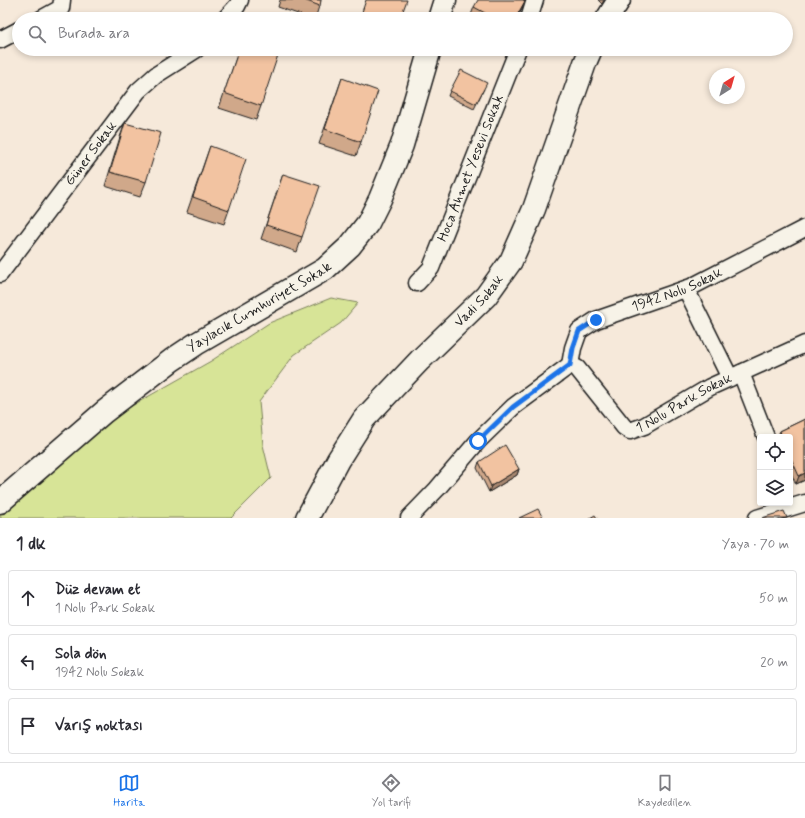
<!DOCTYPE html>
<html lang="tr">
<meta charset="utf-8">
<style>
body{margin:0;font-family:Mynerve,sans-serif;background:#f2f2f3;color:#2b2b33}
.controls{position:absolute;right:12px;bottom:12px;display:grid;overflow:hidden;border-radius:4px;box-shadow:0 2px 6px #0003}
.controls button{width:36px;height:36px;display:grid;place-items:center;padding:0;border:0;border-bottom:1px solid #e1e1e2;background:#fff;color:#2b2b33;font:20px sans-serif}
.compass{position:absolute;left:709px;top:68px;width:36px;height:36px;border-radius:50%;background:#fff;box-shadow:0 2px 6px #0003;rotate:37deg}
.stop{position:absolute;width:12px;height:12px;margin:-9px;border:3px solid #1a73e8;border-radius:50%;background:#fff}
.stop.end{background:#1a73e8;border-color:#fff;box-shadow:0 1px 4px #0008}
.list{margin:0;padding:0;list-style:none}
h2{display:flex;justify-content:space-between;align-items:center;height:52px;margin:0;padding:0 16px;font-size:17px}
h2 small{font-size:13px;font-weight:400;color:#7c7c81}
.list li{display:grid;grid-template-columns:26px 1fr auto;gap:12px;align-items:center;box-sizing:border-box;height:56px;margin:0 8px 8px;padding:0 8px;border:1px solid #e1e1e2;border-radius:4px}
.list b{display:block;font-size:15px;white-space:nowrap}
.list p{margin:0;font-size:13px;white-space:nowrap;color:#7c7c81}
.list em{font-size:13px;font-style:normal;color:#7c7c81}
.icon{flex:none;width:22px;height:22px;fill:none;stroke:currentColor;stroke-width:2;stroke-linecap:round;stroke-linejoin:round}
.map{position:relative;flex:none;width:805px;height:518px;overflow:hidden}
.search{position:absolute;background:#fff;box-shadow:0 2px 6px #0003;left:12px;right:12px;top:12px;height:44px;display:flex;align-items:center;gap:10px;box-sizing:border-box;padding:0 14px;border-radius:22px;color:#7c7c81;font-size:15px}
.sheet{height:244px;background:#fff}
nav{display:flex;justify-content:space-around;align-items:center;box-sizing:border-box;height:56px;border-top:1px solid #e1e1e2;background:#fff;font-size:11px;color:#7c7c81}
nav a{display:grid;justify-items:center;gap:2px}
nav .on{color:#1a73e8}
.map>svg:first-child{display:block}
.green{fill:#d7e497;stroke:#7a805a}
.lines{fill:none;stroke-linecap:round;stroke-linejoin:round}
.street-casing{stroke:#1c1c1c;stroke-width:19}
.secondary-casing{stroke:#1c1c1c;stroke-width:25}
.street{stroke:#f7f3e8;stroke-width:16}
.secondary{stroke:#f7f3e8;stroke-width:22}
.wall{fill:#d0a88a;stroke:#1c1c1c}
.shaded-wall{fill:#a98871;stroke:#1c1c1c}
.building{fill:#f2c3a1;stroke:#1c1c1c}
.route{stroke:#1a73e8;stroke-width:5}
.labels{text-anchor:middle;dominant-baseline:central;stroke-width:4;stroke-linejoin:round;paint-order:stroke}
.street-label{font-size:14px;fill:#1c1c1c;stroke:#f7f3e8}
</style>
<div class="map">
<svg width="805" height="518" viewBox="0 0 805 518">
<rect width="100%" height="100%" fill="#f6e9da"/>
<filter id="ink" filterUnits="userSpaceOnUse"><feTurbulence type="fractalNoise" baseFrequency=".025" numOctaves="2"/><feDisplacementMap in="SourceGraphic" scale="8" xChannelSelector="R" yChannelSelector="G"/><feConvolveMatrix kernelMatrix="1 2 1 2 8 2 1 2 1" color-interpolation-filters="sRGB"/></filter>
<g filter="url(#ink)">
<path class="green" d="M331,298L358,303L341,323L294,355L259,402L263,445L271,478L231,518H0V511L52,451L211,361L269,323Z"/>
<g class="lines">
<g class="street-casing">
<g id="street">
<path d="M41,19L61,8L62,0"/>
<path d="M225,19L237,6L240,0"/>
<path d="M529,19L535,0"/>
<path d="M0,40L19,30"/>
<path id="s1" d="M0,274L138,91L156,75L197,49"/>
<path id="s2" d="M417,283L431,268L518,49"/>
<path d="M686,289L730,378"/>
<path id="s3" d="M570,365L573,348L579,331L596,320L691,287L805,228"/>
<path d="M741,373L766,437"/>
<path id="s4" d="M409,518L437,489L478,441L513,407L570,365L577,368L624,427L630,431L644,426L710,387L805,344"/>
<path d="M757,518L805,503"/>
</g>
</g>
<g class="secondary-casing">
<g id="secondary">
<path d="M439,19L445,0"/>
<path d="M607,19L619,0"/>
<path id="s5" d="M0,502L104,412L172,360L196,344L325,269L350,246L368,223L380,199L402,145L430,49"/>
<path id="s6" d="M307,518L338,460L364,419L420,360L486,296L511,261L534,209L585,63L591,49"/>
</g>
</g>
<use href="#street" class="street"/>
<use href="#secondary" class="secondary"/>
</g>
<path class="wall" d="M280,0H321L315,19H312L278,7Z
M598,0H604L602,4Z
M525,1L522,9L516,19H478L471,15L474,7Z
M239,49L261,106L256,120L219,108Z
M342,78L361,142L356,156L319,144Z
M484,89L474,109L448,96L450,91Z
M125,123L146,182L140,197L105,186L120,137Z
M210,146L229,210L224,224L187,212Z
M283,174L302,237L297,252L261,239Z
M805,419V480L796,484L790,471V437H777L780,431Z
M479,462L519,469L517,475L489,492L477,468Z"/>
<path class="shaded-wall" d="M525,1L522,9L516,19H515Z
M519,469L517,475L489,492L491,486Z
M805,473V480L796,484L799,476Z"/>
<path class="building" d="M304,0H321L320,6Z
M366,0H407L400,19H362L360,18Z
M478,0H523L525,1L515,19H496L474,7Z
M239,49H262L278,55L261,106L224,93Z
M461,70L487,83L476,104L450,91Z
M342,78L378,91L361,142L325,129Z
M125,123L161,133L146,182L110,172Z
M210,146L246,159L229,210L193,197Z
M283,174L320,186L302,237L266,225Z
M805,419V473L799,476L790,456V437H782L780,431Z
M505,445L519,469L491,486L479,462Z
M538,509L543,518H519Z
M784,511L787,518H762Z
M595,515L597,518H590Z"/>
</g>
<g class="lines" filter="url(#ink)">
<path class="route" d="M478,441L513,407L570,365L573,348L579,331L596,320"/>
</g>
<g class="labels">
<g class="street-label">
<text stroke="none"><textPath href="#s1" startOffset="151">Güner Sokak</textPath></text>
<text stroke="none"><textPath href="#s2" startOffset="128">Hoca Ahmet Yesevi Sokak</textPath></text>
<text stroke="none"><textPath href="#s3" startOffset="142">1942 Nolu Sokak</textPath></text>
<text stroke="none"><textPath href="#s6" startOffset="279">Vadi Sokak</textPath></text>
<text stroke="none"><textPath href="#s5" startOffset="325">Yaylacık Cumhuriyet Sokak</textPath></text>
<text stroke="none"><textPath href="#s4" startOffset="374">1 Nolu Park Sokak</textPath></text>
</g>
</g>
</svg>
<div class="controls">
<button><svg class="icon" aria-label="locate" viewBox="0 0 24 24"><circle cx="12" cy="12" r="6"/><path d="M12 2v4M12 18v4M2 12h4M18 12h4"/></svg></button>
<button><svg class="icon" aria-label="layers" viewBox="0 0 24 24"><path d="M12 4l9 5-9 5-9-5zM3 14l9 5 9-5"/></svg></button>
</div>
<svg class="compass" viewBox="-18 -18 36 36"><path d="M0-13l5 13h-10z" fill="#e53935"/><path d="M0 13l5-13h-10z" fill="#7c7c81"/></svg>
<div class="stop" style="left:478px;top:441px"></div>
<div class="stop end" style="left:596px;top:320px"></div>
<div class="search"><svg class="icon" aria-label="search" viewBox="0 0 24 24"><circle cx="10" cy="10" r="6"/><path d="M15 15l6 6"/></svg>Burada ara</div>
</div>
<section class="sheet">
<h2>1 dk<small>Yaya · 70 m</small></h2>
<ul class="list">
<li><svg class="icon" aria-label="ahead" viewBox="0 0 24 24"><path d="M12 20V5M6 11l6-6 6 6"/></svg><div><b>Düz devam et</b><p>1 Nolu Park Sokak</p></div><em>50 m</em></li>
<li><svg class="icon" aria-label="left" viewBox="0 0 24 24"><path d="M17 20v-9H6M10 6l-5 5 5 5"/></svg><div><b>Sola dön</b><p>1942 Nolu Sokak</p></div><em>20 m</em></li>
<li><svg class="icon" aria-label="arrive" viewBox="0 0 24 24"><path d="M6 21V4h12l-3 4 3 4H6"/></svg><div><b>Varış noktası</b></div></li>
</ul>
</section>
<nav>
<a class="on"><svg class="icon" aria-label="map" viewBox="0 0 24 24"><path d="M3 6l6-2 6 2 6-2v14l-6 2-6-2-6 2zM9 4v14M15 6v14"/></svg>Harita</a>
<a><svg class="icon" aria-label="directions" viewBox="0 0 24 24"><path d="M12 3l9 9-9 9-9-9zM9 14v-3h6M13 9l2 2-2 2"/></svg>Yol tarifi</a>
<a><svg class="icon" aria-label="saved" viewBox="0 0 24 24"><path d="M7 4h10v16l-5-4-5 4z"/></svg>Kaydedilen</a>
</nav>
